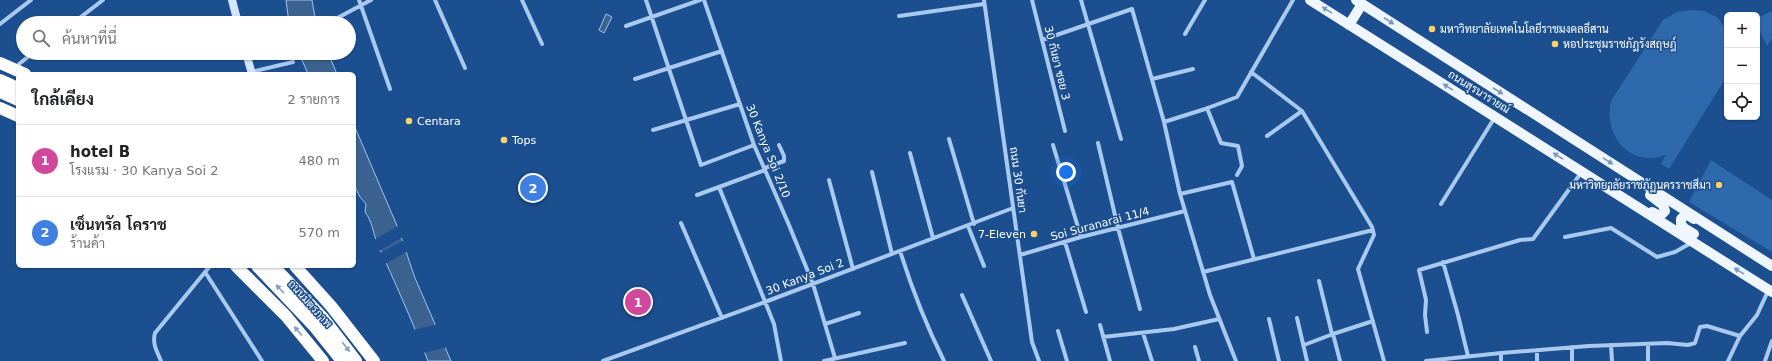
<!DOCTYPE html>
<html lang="th">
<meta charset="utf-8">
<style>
body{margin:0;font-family:"DejaVu Sans",Sarabun,sans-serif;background:#f6f6f6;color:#202124}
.controls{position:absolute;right:12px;top:12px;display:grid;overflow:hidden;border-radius:6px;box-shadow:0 1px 3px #0004}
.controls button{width:36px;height:36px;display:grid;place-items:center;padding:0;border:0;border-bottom:1px solid #e0e0e0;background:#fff;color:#202124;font:20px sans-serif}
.you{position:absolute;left:1066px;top:172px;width:14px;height:14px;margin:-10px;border:3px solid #fff;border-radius:50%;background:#1a73e8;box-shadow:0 0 0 6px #1a73e833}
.badge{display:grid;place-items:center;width:26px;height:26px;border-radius:50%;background:#ea580c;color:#fff;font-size:13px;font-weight:700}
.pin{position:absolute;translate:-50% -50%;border:2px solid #fff;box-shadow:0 1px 4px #0006}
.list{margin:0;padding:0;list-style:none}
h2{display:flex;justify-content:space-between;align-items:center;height:52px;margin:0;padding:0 16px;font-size:17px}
h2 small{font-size:13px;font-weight:400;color:#757577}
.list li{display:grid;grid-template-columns:26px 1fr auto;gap:12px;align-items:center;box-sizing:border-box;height:72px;padding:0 16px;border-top:1px solid #e0e0e0}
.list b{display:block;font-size:15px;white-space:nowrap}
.list p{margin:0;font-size:13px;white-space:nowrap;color:#757577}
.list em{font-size:13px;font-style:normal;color:#757577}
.icon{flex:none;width:22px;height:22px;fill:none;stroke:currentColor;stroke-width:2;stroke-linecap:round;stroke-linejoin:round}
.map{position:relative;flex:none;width:1772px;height:361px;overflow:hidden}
.search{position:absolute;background:#fff;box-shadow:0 1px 3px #0004;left:16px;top:16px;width:340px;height:44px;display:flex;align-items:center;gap:10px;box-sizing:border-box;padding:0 14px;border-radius:22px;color:#757577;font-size:15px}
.panel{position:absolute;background:#fff;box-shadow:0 1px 3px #0004;left:16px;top:72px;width:340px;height:196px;border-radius:6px}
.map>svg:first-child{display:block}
.green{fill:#2e69ad}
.water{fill:#3c6290;stroke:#9cc4f0}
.pier{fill:#1b4f8f}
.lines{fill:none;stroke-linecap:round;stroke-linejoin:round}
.street{stroke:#a9c9ee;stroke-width:4}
.secondary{stroke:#d6e6fa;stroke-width:8}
.primary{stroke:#f0f6ff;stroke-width:10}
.highway{stroke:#fff;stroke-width:12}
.oneway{fill:#7b9ac1}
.oneway2{fill:#829ec1}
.poi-dot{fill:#ffd166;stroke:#1b4f8f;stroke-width:1.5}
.labels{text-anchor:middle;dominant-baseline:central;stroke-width:3;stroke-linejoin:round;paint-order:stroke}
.poi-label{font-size:11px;fill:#fff;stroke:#1b4f8f;text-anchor:start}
.street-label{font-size:11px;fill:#fff;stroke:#1b4f8f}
</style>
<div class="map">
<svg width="1772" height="361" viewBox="0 0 1772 361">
<rect width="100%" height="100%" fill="#1b4f8f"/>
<path class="green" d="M1691,10L1704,11L1717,17L1727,31V76L1669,169L1661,164L1666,155C1661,156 1656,159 1651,158C1620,158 1605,129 1611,101L1663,20L1677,12Z
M1772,11V38L1767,46L1757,25V18Z
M1711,160L1772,200V252L1689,202Z"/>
<path class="water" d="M286,0H312L316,23H289Z
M606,14L612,17L604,33L599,30Z
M299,53H328L337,74H308Z
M354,125L398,228L415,278L451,361H428C412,321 395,282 377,243C373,232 372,221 365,212L366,204L360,197L354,185Z"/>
<path class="pier" d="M398,226L403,237L379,251L374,240Z
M404,240L408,251L385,264L380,253Z
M438,324L448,347L423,353L413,330Z"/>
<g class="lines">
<path class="street" d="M359,0L390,89
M435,0L465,68
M522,0L542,44
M646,0L701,165L754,145
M704,0L754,145L789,225L813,284L835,358
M984,0L1032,342L1039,361
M1032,0L1065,131
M1081,0L1121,139
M899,16L984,4
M73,23L103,0
M328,23L371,0
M0,24L31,0
M626,26L700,0
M1185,34L1205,0
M1042,40L1132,9L1164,122
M18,68L19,64L33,53
M251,72L293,62
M1251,72L1302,111L1372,227L1374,235L1358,269L1384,361
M635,79L722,51
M1152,79L1193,69
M1207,108L1221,143L1238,146L1242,166L1237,175
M653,130L740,104
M1267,136L1302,111
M949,139L974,224
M1098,143L1118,228L1140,309
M1053,145L1081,237
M910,153L933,238
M765,168L784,161V156L779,145
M765,170L719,187L774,324L781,361
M872,172L892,254
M829,180L853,269
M1180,194L1232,182L1254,259
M697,195L719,187
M1441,204L1495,117
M681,223L722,318
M968,226L984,266
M1565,237L1611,228L1657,257L1675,252L1691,243
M1065,242L1086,312
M900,251C912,289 926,325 944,361
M1020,255L1081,237L1185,211
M1443,262L1458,315L1468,356
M205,272L262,361
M1203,272L1373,230
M1319,281L1332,334
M962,295L991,361
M1297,318L1307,361
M1269,319L1279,361
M825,324L859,313
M1100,325L1110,361
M1058,331L1067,361
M1427,332L1425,315L1426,300L1419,270L1520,240L1533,239L1581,173
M1143,333L1152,361
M1333,334L1340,361
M1103,337L1174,329L1219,319
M1648,344V361
M1304,345L1333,334L1373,321
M1611,345L1612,361
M1195,347L1199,361
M1572,347V361
M1537,350V361
M1501,353V361
M161,361C157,351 152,344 155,333L210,266
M603,361L765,302L1013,208
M824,361L905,343
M1236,361L1210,295L1180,194L1164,122L1205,109L1237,97L1293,0
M1426,361L1501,353L1589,346L1667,343L1688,345L1695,343L1700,327L1707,326L1740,336
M1728,361L1740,336L1757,315L1768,291
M1765,361L1772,341"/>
<path class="secondary" d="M232,0L238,23
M246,53L252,74"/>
<path class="primary" d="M1310,0L1772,292
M1356,0L1772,266
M1349,25L1362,4
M1650,195L1663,205L1665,211L1660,216L1652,212
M1694,234L1684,228L1681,224V219L1686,214L1694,219"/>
<path class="highway" d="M0,63L25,74
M0,80L18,88
M0,92L18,100
M0,108L18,116
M236,266L286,316L323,361
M257,266L314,326L342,361
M273,266L323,318L356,361
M295,266L331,306L374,361"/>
</g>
<defs><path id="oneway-solid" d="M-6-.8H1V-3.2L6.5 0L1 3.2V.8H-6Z"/></defs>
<g class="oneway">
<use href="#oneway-solid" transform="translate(1327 10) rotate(-148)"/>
<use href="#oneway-solid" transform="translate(1389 21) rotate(33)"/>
<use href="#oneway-solid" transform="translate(1448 87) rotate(-148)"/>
<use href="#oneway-solid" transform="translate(1498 91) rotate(33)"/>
<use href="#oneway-solid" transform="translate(1558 156) rotate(-148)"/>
<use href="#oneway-solid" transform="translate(1608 161) rotate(32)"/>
<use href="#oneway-solid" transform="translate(1739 271) rotate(-148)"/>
</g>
<g class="oneway2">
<use href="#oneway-solid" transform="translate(280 289) rotate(-134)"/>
<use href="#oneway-solid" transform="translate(298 331) rotate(-131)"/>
<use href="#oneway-solid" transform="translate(346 347) rotate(52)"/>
</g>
<g class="poi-dot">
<circle cx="1432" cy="29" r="4"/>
<circle cx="1555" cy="44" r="4"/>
<circle cx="409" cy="121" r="4"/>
<circle cx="504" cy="140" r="4"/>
<circle cx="1719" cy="185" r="4"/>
<circle cx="1034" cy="234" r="4"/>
</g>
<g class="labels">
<g class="poi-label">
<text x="1440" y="29">มหาวิทยาลัยเทคโนโลยีราชมงคลอีสาน</text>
<text x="1563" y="44">หอประชุมราชภัฏรังสฤษฎ์</text>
<text x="417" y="121">Centara</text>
<text x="512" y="140">Tops</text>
<text x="1711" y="185" text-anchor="end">มหาวิทยาลัยราชภัฏนครราชสีมา</text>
<text x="1026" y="234" text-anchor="end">7-Eleven</text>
</g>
<g class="street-label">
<text transform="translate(1057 63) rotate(76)">30 กันยา ซอย 3</text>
<text transform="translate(1479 92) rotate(32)">ถนนสุรนารายณ์</text>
<text transform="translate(768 151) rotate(68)">30 Kanya Soi 2/10</text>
<text transform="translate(1018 180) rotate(82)">ถนน 30 กันยา</text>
<text transform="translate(1100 224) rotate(-15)">Soi Suranarai 11/4</text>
<text transform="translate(805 277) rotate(-21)">30 Kanya Soi 2</text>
<text transform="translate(310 304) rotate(48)">ถนนมิตรภาพ</text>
</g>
</g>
</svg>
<div class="controls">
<button>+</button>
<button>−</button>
<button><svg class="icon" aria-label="locate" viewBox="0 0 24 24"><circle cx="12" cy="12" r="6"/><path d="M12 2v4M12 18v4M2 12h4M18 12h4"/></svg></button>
</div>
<div class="you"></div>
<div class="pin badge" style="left:638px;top:302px;background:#d1479c">1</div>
<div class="pin badge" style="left:533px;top:188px;background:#3f7fe0">2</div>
<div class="search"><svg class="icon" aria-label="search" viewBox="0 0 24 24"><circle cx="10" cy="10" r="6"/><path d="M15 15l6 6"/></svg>ค้นหาที่นี่</div>
<section class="panel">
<h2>ใกล้เคียง<small>2 รายการ</small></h2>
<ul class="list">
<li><span class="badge" style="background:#d1479c">1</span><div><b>hotel B</b><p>โรงแรม · 30 Kanya Soi 2</p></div><em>480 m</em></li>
<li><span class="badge" style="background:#3f7fe0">2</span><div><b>เซ็นทรัล โคราช</b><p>ร้านค้า</p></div><em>570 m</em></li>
</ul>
</section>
</div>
